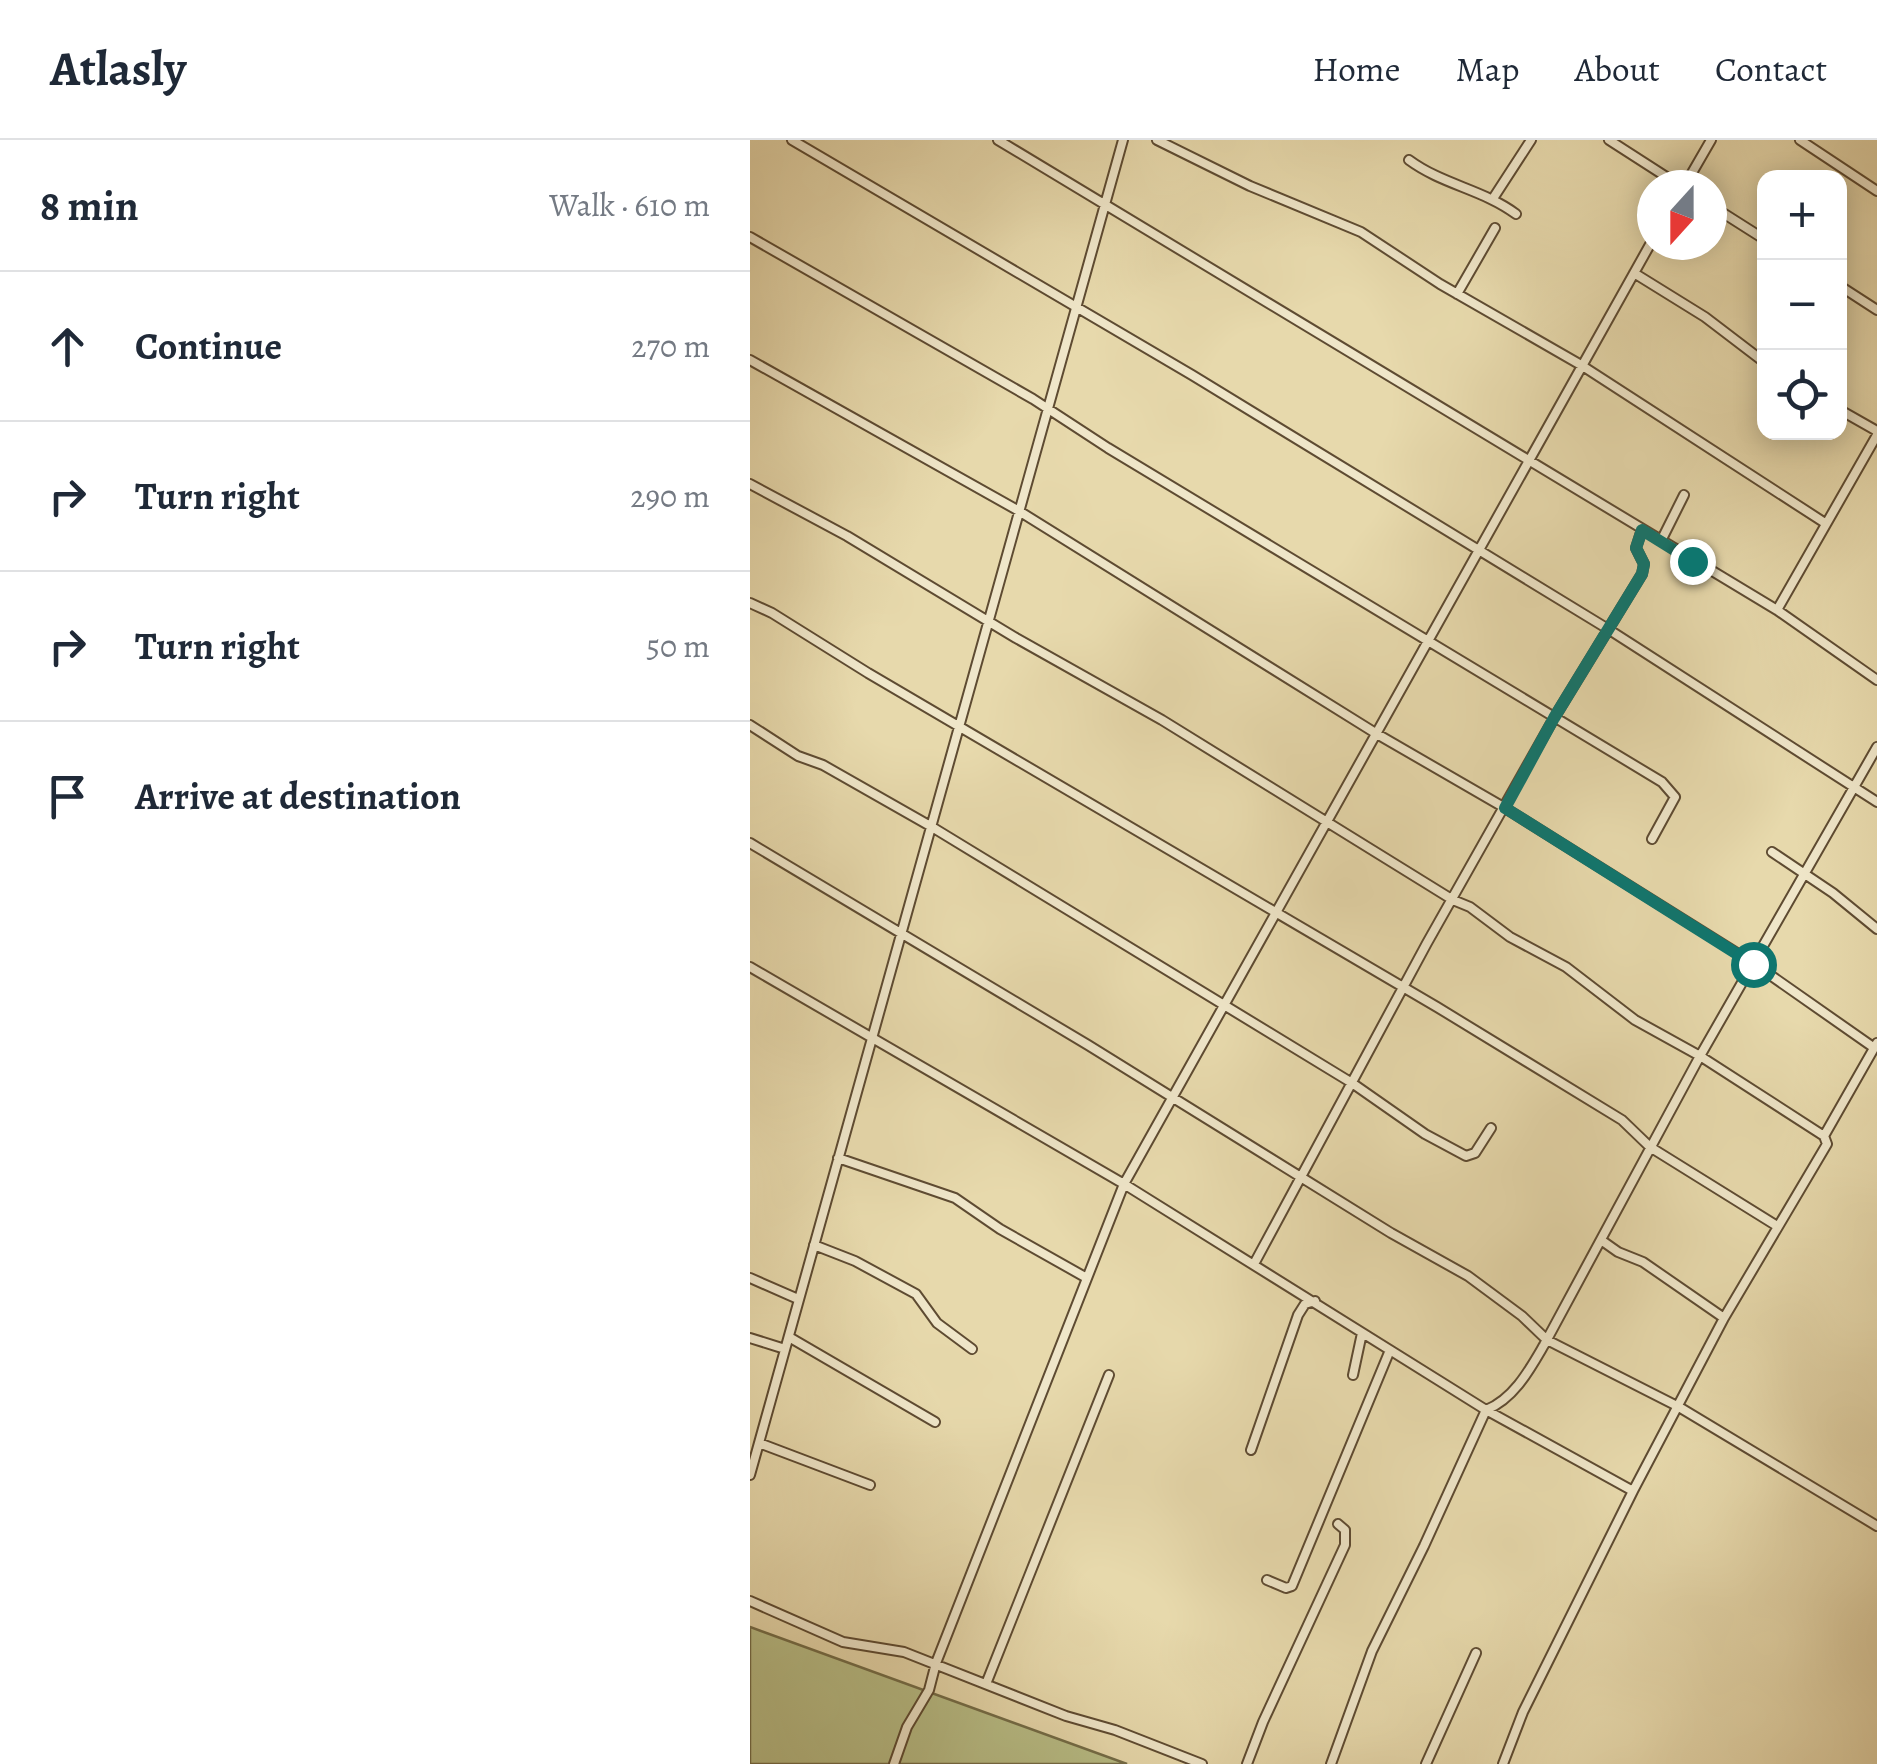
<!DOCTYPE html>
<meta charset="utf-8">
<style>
body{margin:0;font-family:Alegreya,serif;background:#f6f6f7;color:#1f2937}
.controls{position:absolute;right:30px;top:30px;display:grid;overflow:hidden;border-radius:20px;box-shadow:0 5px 25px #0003}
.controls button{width:90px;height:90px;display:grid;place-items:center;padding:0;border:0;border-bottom:2px solid #e0e1e3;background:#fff;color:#1f2937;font:50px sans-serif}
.compass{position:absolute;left:887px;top:30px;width:90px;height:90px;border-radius:50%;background:#fff;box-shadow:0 5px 25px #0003;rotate:201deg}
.stop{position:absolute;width:30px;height:30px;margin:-22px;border:8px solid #0f766e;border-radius:50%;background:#fff}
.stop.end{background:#0f766e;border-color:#fff;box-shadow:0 2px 10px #0008}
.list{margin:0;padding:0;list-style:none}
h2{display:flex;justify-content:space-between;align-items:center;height:130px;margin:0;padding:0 40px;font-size:42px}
h2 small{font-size:32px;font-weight:400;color:#747a83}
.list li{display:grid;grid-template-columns:65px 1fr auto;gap:30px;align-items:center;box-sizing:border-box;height:150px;padding:0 40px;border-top:2px solid #e0e1e3}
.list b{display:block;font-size:38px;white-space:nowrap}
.list em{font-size:32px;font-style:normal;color:#747a83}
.icon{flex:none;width:55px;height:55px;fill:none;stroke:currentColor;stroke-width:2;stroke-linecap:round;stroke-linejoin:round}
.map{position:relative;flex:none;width:1127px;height:1624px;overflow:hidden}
header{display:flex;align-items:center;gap:60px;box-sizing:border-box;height:140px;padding:0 50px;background:#fff;border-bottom:2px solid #e0e1e3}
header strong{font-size:48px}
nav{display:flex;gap:55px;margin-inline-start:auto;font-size:35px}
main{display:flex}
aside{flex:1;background:#fff}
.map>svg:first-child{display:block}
.green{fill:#b8be87;stroke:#746d48;stroke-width:2.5}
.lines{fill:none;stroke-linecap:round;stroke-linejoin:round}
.minor-casing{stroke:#5e4b32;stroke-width:12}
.minor{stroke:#efe6c9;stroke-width:8}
.route{stroke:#0f766e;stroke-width:12}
</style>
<header>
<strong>Atlasly</strong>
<nav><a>Home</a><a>Map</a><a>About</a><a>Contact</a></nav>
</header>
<main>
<aside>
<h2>8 min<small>Walk · 610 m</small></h2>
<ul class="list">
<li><svg class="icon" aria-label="ahead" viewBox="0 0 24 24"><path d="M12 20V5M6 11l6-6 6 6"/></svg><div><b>Continue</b></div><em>270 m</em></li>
<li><svg class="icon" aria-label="right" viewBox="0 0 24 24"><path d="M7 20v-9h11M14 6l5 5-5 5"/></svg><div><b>Turn right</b></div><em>290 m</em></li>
<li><svg class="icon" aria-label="right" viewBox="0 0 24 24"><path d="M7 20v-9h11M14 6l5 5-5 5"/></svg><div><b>Turn right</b></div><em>50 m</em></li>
<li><svg class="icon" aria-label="arrive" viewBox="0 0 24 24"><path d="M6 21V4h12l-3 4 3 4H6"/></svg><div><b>Arrive at destination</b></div></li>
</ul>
</aside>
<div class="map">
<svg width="1127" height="1624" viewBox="0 0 1127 1624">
<rect width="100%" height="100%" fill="#e7d9ac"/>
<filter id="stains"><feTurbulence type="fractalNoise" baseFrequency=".002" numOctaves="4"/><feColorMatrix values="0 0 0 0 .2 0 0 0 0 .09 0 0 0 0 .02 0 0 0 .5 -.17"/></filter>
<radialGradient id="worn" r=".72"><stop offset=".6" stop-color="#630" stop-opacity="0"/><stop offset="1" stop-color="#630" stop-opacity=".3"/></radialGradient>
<path class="green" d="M0,1487L377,1624H0Z"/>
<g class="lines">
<g class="minor-casing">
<path id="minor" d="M42,0L442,235L858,489L1127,662
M248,0L1027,470L1127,540
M407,0L500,46L611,92L690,144L831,225L1075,383
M859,0L929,45
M1050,0L1127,51
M659,20C693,45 732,49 766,74
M935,45L961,0
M744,57L781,0
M962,66L1014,99
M0,97L283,259L358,308L912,642L925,657L902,699
M884,133L955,177L1014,222
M1090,146L1127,170
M707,154L745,88
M0,220L269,371L627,594L755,668L1003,823L1123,907
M1090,270L1127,291
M0,344L97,396L266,498L412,580L703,760L720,767L760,797L816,827L885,880L950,916L1074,996L1077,1004L974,1178L883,1351L773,1572L753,1624
M911,401L934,355
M0,463L22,473L118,533L687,867L872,980L900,1007L1027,1086
M1027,470L1127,295
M0,585L48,616L73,625L182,687L602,943L675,994L716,1016L725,1013L741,988
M0,703L338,905L641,1093L718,1136L772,1176L797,1200L929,1267L1127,1386
M1022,712L1083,753L1127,789
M0,827L374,1044L736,1270L883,1351
M1074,996L1127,903
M88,1018L205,1058L250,1089L335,1137
M851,1100L868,1112L893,1122L974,1178
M64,1105L105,1121L166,1154L187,1183L222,1209
M504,1124L677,803L804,578L892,434L894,424L886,408L892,389
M0,1138L48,1159
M39,1197L185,1282
M0,1198L35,1209
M603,1235L612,1193
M9,1303L120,1345
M501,1310L548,1175L555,1164L565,1161
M0,1335L373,0
M517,1440L536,1448L542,1446L640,1210
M0,1461L93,1502L154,1512L316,1576L365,1590L452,1624
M236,1544L359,1235
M144,1624L157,1587L179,1550L186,1523L374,1044L902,101
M497,1624L513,1582L595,1405V1390L588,1384
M581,1624L622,1511L674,1406L736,1270C764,1259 780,1229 794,1205L950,916L1127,607
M676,1624L726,1513"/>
</g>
<use href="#minor" class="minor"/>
</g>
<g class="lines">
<path class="route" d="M942,421L892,390L886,408L894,424L892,434L804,578L755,668L1003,824"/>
</g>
<rect width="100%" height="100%" filter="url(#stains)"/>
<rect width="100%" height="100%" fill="url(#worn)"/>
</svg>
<div class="controls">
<button>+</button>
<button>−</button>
<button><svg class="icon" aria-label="locate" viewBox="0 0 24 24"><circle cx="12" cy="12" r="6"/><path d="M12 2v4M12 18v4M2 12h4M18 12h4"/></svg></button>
</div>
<svg class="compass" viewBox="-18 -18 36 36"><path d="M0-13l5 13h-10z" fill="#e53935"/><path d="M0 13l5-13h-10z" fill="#747a83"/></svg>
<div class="stop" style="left:1003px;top:824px"></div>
<div class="stop end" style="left:942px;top:421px"></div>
</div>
</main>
